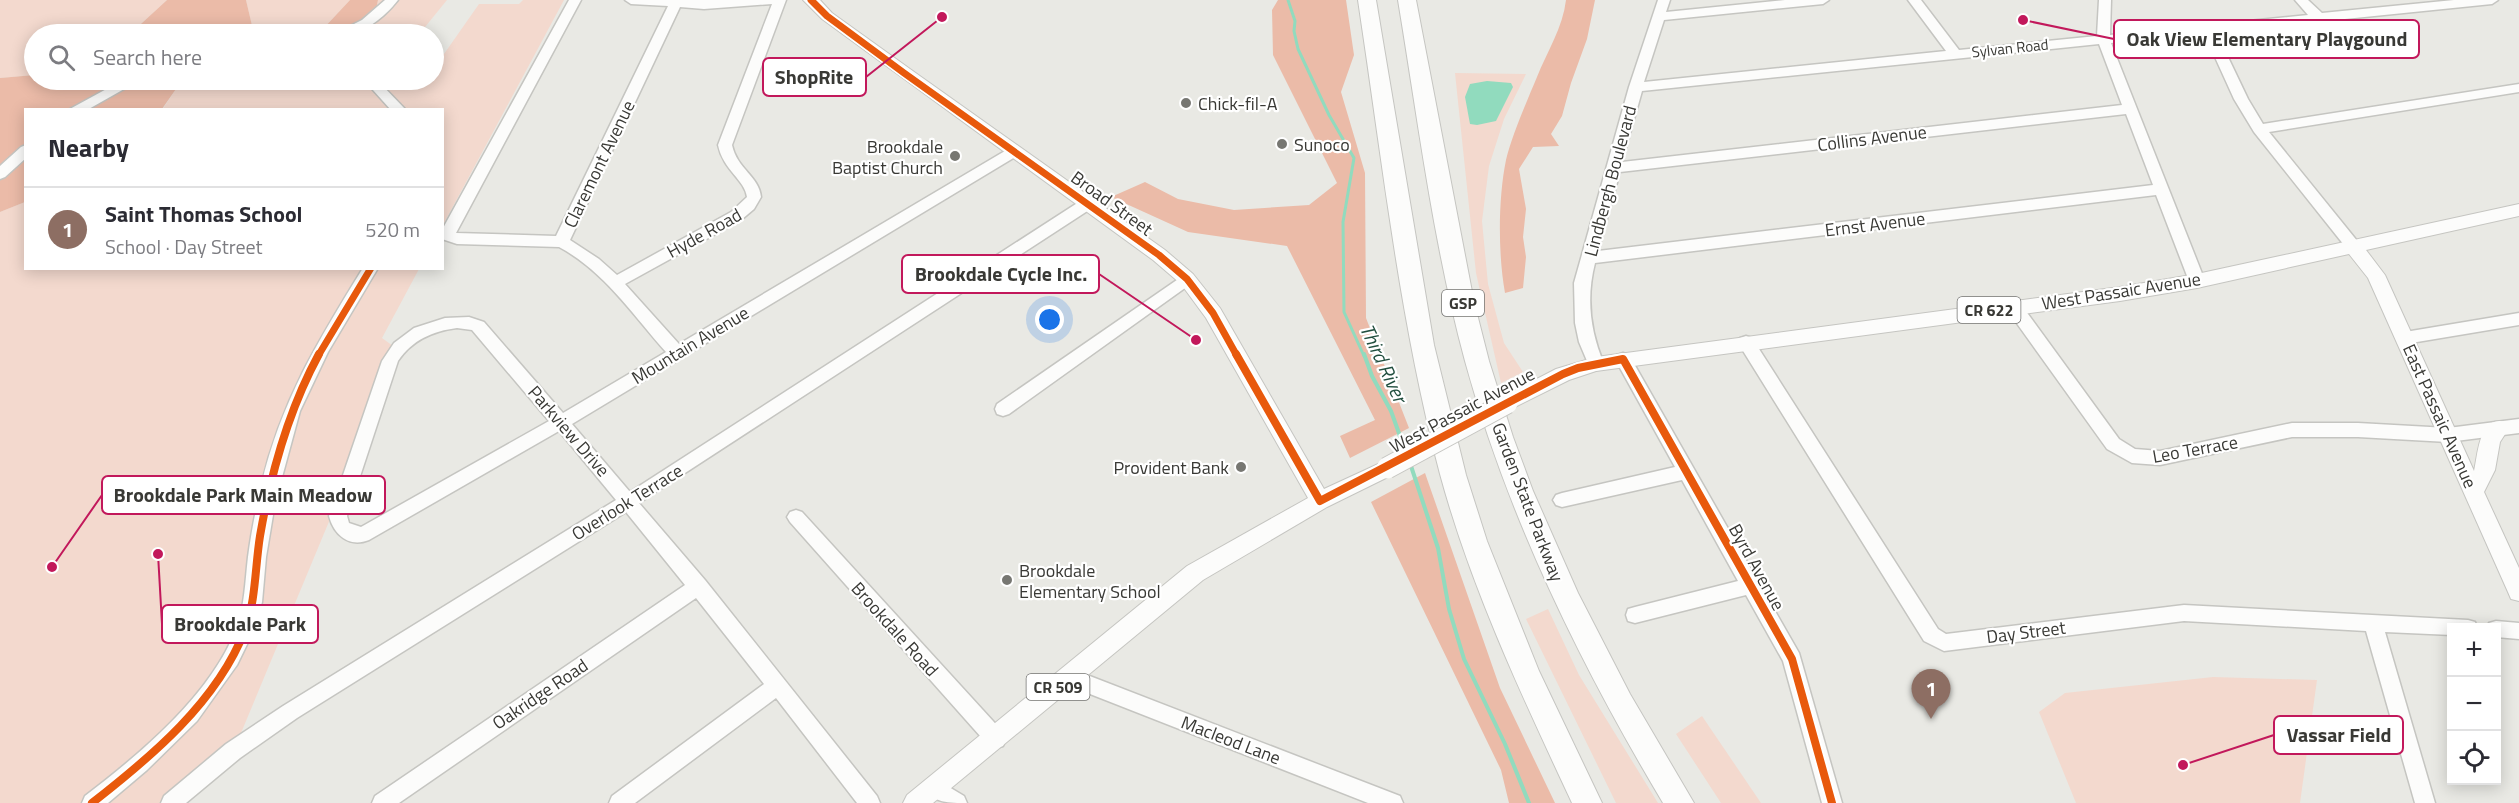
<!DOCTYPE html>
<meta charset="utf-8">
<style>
body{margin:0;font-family:"Titillium Web",sans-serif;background:#f2f2f3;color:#2b2b33}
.controls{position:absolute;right:18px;bottom:18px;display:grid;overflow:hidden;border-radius:0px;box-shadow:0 3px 15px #0003}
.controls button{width:54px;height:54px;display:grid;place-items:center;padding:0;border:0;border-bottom:2px solid #e1e1e2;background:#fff;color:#2b2b33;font:30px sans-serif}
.you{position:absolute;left:1050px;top:320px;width:21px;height:21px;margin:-15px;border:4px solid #fff;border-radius:50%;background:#1a73e8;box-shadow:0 0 0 9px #1a73e833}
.badge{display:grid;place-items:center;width:39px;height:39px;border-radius:50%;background:#db2777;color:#fff;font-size:20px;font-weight:700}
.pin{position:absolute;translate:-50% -50px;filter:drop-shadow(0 2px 3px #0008)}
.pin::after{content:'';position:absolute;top:32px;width:21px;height:18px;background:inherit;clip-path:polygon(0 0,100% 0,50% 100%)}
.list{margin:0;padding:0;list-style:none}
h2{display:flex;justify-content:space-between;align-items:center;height:78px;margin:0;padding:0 24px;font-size:26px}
h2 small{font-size:20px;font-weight:400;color:#7c7c81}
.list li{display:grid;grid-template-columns:39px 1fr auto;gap:18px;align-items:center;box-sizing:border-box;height:84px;padding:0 24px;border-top:2px solid #e1e1e2}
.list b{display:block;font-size:22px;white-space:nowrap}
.list p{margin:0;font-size:20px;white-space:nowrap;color:#7c7c81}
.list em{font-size:20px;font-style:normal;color:#7c7c81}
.icon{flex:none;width:33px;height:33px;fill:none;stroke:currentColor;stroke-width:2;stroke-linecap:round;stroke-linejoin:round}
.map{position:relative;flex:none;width:2519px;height:803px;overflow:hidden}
.search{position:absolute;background:#fff;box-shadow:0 3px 15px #0003;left:24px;top:24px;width:420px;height:66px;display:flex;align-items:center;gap:15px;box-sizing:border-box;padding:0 21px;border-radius:33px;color:#7c7c81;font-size:22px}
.panel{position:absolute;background:#fff;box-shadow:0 3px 15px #0003;left:24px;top:108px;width:420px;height:162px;border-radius:0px}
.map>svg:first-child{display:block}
.green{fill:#f3d9ce}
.forest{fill:#ebbba8}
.water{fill:#91dbbe}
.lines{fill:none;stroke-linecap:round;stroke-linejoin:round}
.stream-far1{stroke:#91dbbe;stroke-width:3}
.stream{stroke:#91dbbe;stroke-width:4}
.minor-casing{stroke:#c5c5c1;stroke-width:3}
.major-casing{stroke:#c5c5c1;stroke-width:2}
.highway-casing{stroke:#c5c5c1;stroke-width:2}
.minor{fill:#fcfcfb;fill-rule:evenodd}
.major{fill:#fcfcfb;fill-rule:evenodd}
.highway{fill:#fcfcfb;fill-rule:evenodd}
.major-bridge-casing{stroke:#c5c5c1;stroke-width:23;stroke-linecap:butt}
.major-bridge{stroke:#fcfcfb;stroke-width:21}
.cycleway-far1-casing{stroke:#fff;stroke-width:10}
.cycleway-casing{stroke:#fff;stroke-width:12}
.cycleway-far1{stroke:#e8590c;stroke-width:7}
.cycleway{stroke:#e8590c;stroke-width:8}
.poi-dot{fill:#777772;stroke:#fff;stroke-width:2}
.labels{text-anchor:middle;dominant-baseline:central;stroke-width:4.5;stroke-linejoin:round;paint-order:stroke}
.far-street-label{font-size:15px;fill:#393935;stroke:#fff}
.shield{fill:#fff;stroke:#747472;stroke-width:1.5}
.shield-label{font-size:16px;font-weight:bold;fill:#393935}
.poi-label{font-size:18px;fill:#393935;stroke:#fff;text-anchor:start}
.street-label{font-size:18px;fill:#393935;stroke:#fff}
.water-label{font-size:20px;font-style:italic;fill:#224f3f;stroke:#fff}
.leader{fill:none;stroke:#c2185b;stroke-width:2}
.callout-dot{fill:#c2185b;stroke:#fff;stroke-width:2}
.callout{fill:#fff;stroke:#c2185b;stroke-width:2}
.callout-label{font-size:20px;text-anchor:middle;font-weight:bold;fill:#393935}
</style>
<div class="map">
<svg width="2519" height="803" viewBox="0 0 2519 803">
<rect width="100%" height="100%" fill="#e9e9e4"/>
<path class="green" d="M0,0H167L130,34H34V75L0,78Z
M246,0H350L321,31L297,34H254Z
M378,0H447L421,32L423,34H371Z
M523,0H564L443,225L442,110H162L176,89L191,80H310L321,82L330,80H434V45L444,54L479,4H519Z
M1455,73L1526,74L1504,119L1489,166L1482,221L1488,284L1504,343L1523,372L1501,383L1476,273Z
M25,202L26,268L419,269L382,338L400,351L231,757L177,803H0V212Z
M1548,609L1579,675L1658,803H1616L1526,619Z
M2213,677L2317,680L2300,803H2076L2039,712L2065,693Z
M1702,716L1761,803H1721L1676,734Z"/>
<path class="forest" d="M167,0H246L254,34H130Z
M350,0H378L371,34H297L321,31Z
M1278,0H1346L1354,55L1341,92L1365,173L1366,318L1409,428L1350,458L1340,436L1375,420L1287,246L1188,232L1111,197L1145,182L1178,199L1234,210L1309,205L1337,183L1273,55L1272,10Z
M1566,0H1595L1587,39L1571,83L1562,116L1551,134L1559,146L1533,147L1519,169L1526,209L1523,237L1526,257L1523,288L1505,293C1498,254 1498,199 1506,160C1512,135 1527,101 1537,77C1547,52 1563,27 1566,0Z
M34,75V80H191L176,89L162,109L26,110L25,202L0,212V78Z
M1425,473L1500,688L1555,803H1509L1501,770L1371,502Z"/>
<path class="water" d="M1487,81L1511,83L1513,87L1496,121L1477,125L1470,124L1465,97L1470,84Z"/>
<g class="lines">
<path class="stream-far1" d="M1288,0L1295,21L1294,31L1298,49L1329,115L1354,158L1343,222L1344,312L1364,356"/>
<path class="stream" d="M1364,354L1372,376L1391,411L1405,450
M1410,463L1438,548L1449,609L1464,659L1505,744L1529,803"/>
<g class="minor-casing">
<path id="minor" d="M385,0H398C383,19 364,34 339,34L340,31L362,20Z
M569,0H581L456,233L556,236L668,6L631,4L625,0H786L732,145C737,169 759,176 761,197L754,209L741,220L625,284L679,344L1010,148H1020L1022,151L1020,154L572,424L630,492L1082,200H1092L1094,204L1092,208L639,503L705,580L877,796L880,803H857L776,698L635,803H609L612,796L764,684L696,598L399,803H372L375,796L685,585L626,512L297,718L240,758L186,803H161L164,796L226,744L283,706L616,500L559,431L369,540C349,548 334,535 329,516L382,361L394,343L414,328L445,318L469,317L484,322L563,413L666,352C632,314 604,271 559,247L457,244L442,239V230ZM772,4L718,145C723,170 745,180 747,197L731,212L617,275L599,259L570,240L680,7L704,9ZM457,328L472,330L549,421L361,527L349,523L347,516L398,361C412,340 433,331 457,328Z
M1658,0H1670L1666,12L1785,0H1829L1823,4L1664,20L1644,82L1946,51L1908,0H1921L1959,50L2097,36L2099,0H2111L2110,35L2308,15L2295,0H2308L2322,13L2454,0H2498L2492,4L2216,32L2248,99L2263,124L2519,84V92L2269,132L2358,242L2361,246L2358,250H2348L2254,132L2234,99L2204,33L2111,43L2205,281L2202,285H2192L2189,281L2156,195L1595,263C1586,298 1590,331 1604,364L1602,368L1596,370L1590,368L1579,342L1575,323L1574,283L1629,87ZM2099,44L2122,105L1622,162L1642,91ZM2126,114L2153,185L1598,251L1620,172Z
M123,80H140L87,110H68Z
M364,80H377L406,110H391Z
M26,145V158L5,177L0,179V166L21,147Z
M363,268H378L328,352L300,411L275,503L266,557L262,602L254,630L237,665L197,721L147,770L108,803H82L85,796C140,754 211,695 236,629C245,605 245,582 248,557C251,533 256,509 261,486C281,401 318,341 363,268Z
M1187,273L1192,275L1195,279L1192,283L1009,414L1003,416L997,414L995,409L997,404Z
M2014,301L2020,303L2119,439L2135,449L2160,451L2292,423H2358L2448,428L2519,419V433L2448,442L2358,437H2292L2160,465L2132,463L2107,449L2008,311L2006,307L2008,303Z
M2519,313V325L2405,344L2399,342L2397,338L2399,334L2405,332Z
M1746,336L1752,338L1938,629L1946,634L2184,605L2468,620L2475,622L2477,628H2452V635L2385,632L2435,803H2415L2366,631L2184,621L1944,651L1924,641L1740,346L1738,342L1740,338Z
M1623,353L1629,355L1799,653L1842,803H1822L1783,661L1746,595L1635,623L1628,621L1626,615L1628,609L1635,607L1738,581L1682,480L1562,507L1556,505L1553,500L1556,495L1562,493L1675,467L1615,359L1617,355Z
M796,510L802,512L1003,732L1006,739L1003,746L996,748L989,746L790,522L787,517L790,512Z
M2496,621L2519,623V639L2496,637V628H2487L2489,623Z
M1069,668L1400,796L1403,803H1368L1062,683L1059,677L1062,671Z
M934,778L964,796L967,803C950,803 932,803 924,788L927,781Z"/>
</g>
<g class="major-casing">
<path id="major" d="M803,0H820L832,13L910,69L1165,250L1193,274L1220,308L1324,489L1387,460L1394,462L1397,468L1394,474L1327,507L1203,580L933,803H903L907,795L1187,566L1308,498L1206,318L1181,284L1153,260L822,19Z
M2519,204V216L2366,250L2385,275L2474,471C2478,454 2479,414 2506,422L2509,428L2500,442L2495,470L2484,492L2519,568V601L2511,599L2508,592L2368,278L2349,254L2197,288L2120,301L1596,371L1569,380L1507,411L1500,408L1497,403L1500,398L1556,369L1596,357L2120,287L2197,274Z"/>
</g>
<g class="highway-casing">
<path id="highway" d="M1358,0H1376L1434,345L1466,475L1487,541L1539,671L1602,803H1572C1522,696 1471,588 1440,474C1399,319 1382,158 1358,0Z
M1398,0H1416L1474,302L1489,361L1513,437L1533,491L1578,593L1630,694L1694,803H1663C1580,664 1508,517 1465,361C1433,243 1418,120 1398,0Z"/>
</g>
<use href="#minor" class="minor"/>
<use href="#major" class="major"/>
<use href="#highway" class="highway"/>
<g class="major-bridge-casing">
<path id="major-bridge" d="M1387,468L1507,403"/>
</g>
<use href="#major-bridge" class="major-bridge"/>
<g class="cycleway-far1-casing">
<path id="cycleway-far1" d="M811,0L827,16L904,73L1159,255L1187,279L1213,313L1237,356
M318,356L371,268"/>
</g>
<g class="cycleway-casing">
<path id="cycleway" d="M1236,354L1320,501L1563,374L1578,368L1623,359L1792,659L1832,803
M92,803C151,757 217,702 245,630C256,600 255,567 260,536C271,472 288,411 319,354"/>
</g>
<use href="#cycleway-far1" class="cycleway-far1"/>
<use href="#cycleway" class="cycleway"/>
</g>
<g class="poi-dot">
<circle cx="1186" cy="103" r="6"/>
<circle cx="1282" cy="144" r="6"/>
<circle cx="955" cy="156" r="6"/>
<circle cx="1241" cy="467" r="6"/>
<circle cx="1007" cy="580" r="6"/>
</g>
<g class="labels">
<g class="far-street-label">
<text transform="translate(2010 48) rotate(-6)">Sylvan Road</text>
</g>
<g class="shield">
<rect x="1442" y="290" width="42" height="26" rx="4.5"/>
<rect x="1957.5" y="297" width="63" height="26" rx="4.5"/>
<rect x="1026.5" y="674" width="63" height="26" rx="4.5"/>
</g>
<g class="shield-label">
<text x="1463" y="303">GSP</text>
<text x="1989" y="310">CR 622</text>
<text x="1058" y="687">CR 509</text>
</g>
<g class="poi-label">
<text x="1198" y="103">Chick-fil-A</text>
<text x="1294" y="144">Sunoco</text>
<text x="943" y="146" text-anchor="end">Brookdale<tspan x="943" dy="21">Baptist Church</tspan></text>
<text x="1229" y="467" text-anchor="end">Provident Bank</text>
<text x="1019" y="570">Brookdale<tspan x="1019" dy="21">Elementary School</tspan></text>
</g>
<g class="street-label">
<text transform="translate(1872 138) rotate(-7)">Collins Avenue</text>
<text transform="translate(599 164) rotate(-64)">Claremont Avenue</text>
<text transform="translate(1610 181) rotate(-75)">Lindbergh Boulevard</text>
<text transform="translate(1112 203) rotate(36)">Broad Street</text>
<text transform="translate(1875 224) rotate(-7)">Ernst Avenue</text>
<text transform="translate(704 233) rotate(-29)">Hyde Road</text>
<text transform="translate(2121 291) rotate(-9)">West Passaic Avenue</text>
<text transform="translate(690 345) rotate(-31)">Mountain Avenue</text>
<text transform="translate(1462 410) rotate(-28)">West Passaic Avenue</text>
<text transform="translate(2440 416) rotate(66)">East Passaic Avenue</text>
<text transform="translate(569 431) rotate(49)">Parkview Drive</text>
<text transform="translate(2195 449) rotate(-10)">Leo Terrace</text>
<text transform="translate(627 502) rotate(-32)">Overlook Terrace</text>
<text transform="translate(1528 502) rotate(69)">Garden State Parkway</text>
<text transform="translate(1757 567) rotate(61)">Byrd Avenue</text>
<text transform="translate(895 629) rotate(48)">Brookdale Road</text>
<text transform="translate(2026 632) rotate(-7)">Day Street</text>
<text transform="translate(540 694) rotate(-34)">Oakridge Road</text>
<text transform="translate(1231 740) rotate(21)">Macleod Lane</text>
</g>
<g class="water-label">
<text transform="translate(1384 363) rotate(65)">Third River</text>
</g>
</g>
<path class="leader" d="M2023 20L2114 39M942 17L866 77M1196 340L1099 274M52 567L102 495M158 554L162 624M2183 765L2274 735"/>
<g class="callout-dot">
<circle cx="2023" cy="20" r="6"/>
<circle cx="942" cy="17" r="6"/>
<circle cx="1196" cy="340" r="6"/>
<circle cx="52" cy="567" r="6"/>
<circle cx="158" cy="554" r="6"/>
<circle cx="2183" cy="765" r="6"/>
</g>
<g class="callout">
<rect x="2114" y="20" width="305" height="38" rx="6"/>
<rect x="763" y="58" width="103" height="38" rx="6"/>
<rect x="902" y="255" width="197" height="38" rx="6"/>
<rect x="102" y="476" width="283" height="38" rx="6"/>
<rect x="162" y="605" width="156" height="38" rx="6"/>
<rect x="2274" y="716" width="129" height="38" rx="6"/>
</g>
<g class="callout-label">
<text x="2267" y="46">Oak View Elementary Playgound</text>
<text x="814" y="84">ShopRite</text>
<text x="1001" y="281">Brookdale Cycle Inc.</text>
<text x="243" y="502">Brookdale Park Main Meadow</text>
<text x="240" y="631">Brookdale Park</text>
<text x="2339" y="742">Vassar Field</text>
</g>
</svg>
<div class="controls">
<button>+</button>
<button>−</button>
<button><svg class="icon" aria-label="locate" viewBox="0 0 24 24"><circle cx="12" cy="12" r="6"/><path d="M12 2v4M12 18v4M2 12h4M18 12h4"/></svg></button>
</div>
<div class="you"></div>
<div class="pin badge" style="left:1931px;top:719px;background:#8d6e63">1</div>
<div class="search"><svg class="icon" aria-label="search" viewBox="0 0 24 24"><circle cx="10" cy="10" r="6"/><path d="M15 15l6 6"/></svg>Search here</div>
<section class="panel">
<h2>Nearby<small></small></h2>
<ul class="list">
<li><span class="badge" style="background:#8d6e63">1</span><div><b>Saint Thomas School</b><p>School · Day Street</p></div><em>520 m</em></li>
</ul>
</section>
</div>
